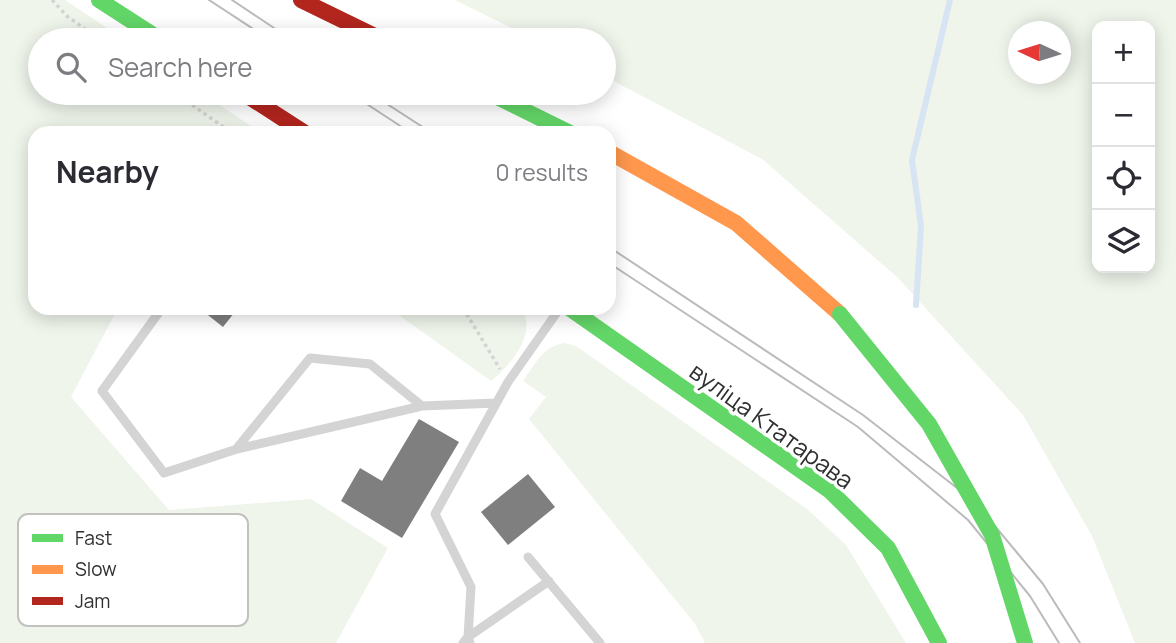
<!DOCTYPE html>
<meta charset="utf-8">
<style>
body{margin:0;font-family:Manrope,sans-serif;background:#f2f2f3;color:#2b2b33}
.controls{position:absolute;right:21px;top:21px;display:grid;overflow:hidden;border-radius:14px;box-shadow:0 4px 18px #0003}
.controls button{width:63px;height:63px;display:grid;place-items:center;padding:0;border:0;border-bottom:2px solid #e1e1e2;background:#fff;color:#2b2b33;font:35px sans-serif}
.compass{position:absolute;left:1008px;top:21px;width:63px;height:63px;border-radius:50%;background:#fff;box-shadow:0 4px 18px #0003;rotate:274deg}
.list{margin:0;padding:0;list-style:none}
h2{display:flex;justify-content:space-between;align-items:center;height:91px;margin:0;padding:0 28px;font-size:30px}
h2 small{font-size:23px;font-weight:400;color:#7c7c81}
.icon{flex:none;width:38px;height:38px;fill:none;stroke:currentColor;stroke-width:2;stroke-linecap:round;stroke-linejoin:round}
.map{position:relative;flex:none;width:1176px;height:643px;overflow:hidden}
.search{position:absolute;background:#fff;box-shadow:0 4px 18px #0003;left:28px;top:28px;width:588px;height:77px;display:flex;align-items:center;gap:18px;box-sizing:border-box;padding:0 24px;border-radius:38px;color:#7c7c81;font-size:26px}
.panel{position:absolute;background:#fff;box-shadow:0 4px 18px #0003;left:28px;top:126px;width:588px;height:189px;border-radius:21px}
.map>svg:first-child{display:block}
.green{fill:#eff5eb;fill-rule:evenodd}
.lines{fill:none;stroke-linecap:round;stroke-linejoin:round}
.stream{stroke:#d6e4f4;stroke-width:6}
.building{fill:#7f7f7f}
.path{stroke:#d4d4d4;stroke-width:3.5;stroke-dasharray:3.5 3.5;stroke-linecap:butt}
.lane{stroke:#d4d4d4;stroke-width:9}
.fast{stroke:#63d668;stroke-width:16}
.slow{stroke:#ff974d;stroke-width:16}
.jam{stroke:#b3261e;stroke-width:16}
.tram{stroke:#bbb;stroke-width:2}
.fast-bridge{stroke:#63d668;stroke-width:16}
.labels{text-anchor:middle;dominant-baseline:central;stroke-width:7;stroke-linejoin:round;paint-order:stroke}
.street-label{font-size:24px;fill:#2f2f2f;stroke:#fff}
.key{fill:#fff;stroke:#c1c1c1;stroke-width:2}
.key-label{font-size:19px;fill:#2f2f2f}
</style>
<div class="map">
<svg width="1176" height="643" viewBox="0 0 1176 643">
<rect width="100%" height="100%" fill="#fff"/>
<path class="green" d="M0,0H65L125,40H40V93H202L261,133H35V308H118L71,397L169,510L311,499L388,548L336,643H0Z
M455,0H1176V643H1135L1092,536L1023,415L898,278L762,159L604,76V40H536ZM1150,26V268H1097V26ZM1018,32H1060V74H1018Z
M389,308H521C538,333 511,365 491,381Z
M565,343L576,346L807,509L846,545L906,643H705L695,624L529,419L546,397L523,381C535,364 543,346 565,343Z"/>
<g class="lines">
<path class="stream" d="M916,305L921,226L912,160L950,0"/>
</g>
<path class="building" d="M199,308H238L223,327Z
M419,419L459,442L402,538L341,501L360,468L382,481Z
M528,474L555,507L508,545L481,512Z"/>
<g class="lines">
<path class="path" d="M52,0L68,17L101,40
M175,93L232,133
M463,308L500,369"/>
<path class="lane" d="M162,308L102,391L164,473L237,449L422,406L496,403
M237,448L310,358L370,364L422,406
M528,557L600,643
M463,643L468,637L549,581
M470,643L468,637L471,587L435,514L508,382L560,308"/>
<path class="fast" d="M99,0L161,40
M489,93L570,133
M569,308L830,491L888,548L939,643"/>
<path class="slow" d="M609,152L736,223L840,314"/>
<path class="jam" d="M301,0L383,40
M243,93L305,133"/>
<path class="tram" d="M209,0L270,40
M232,0L292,40
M350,93L411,133
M370,93L432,133
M609,247L863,415L975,502L1043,584L1080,643
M609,263L858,427L968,520L1030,596L1059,643"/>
<path class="fast-bridge" d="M840,314L929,424L992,535L1025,643"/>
</g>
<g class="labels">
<g class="street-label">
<text transform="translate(772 425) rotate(36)">вуліца Ктатарава</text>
</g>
</g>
<rect x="18" y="514" width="230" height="112" rx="10" class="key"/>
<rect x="32" y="534" width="31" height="8" fill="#63d668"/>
<rect x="32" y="565" width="31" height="9" fill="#ff974d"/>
<rect x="32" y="597" width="31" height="8" fill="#b3261e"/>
<g class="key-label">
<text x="75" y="545">Fast</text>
<text x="75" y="576">Slow</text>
<text x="75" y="608">Jam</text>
</g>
</svg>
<div class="controls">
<button>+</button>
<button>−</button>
<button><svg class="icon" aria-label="locate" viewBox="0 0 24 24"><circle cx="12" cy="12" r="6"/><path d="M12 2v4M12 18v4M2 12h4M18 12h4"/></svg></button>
<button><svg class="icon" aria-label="layers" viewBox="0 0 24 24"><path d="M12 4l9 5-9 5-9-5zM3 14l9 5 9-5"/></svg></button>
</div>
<svg class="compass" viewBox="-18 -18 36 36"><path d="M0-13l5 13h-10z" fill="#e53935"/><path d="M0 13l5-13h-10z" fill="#7c7c81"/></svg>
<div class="search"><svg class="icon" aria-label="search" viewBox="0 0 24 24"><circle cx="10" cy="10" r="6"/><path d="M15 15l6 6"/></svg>Search here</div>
<section class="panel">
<h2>Nearby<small>0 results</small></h2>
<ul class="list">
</ul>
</section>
</div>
